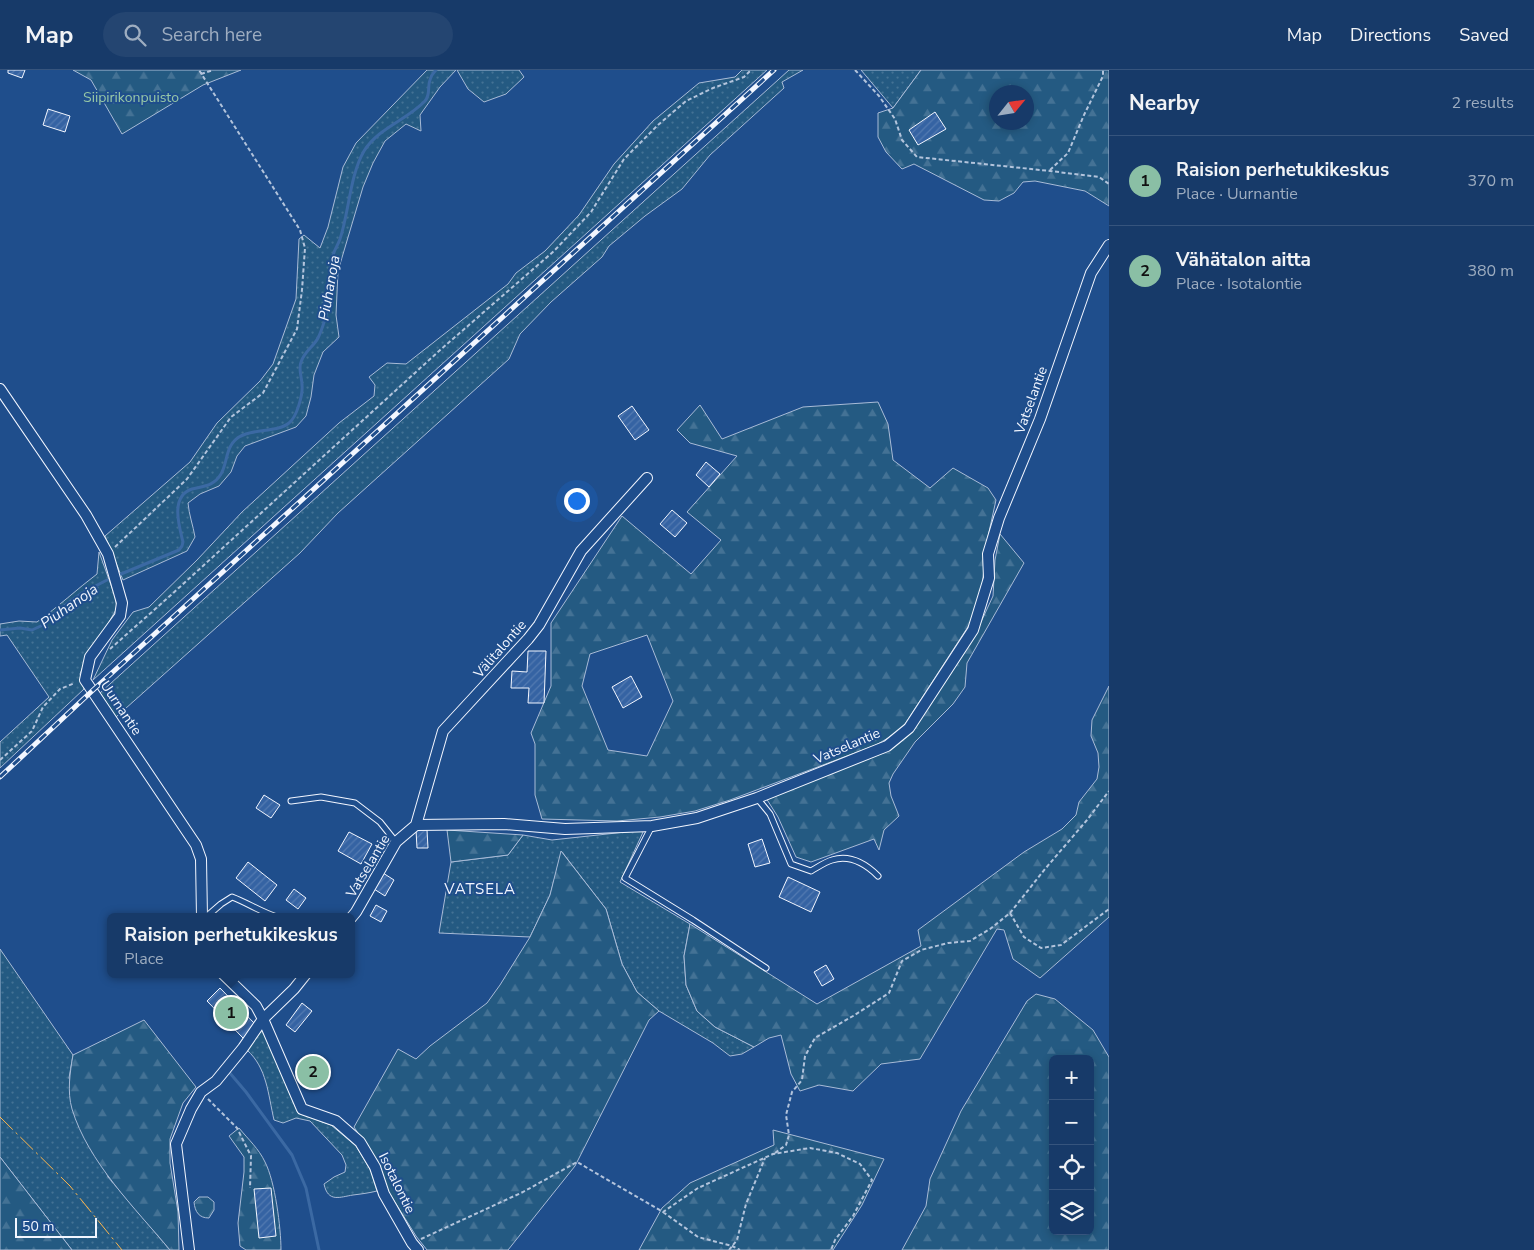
<!DOCTYPE html>
<meta charset="utf-8">
<style>
body{margin:0;font-family:"Nunito Sans",sans-serif;background:#244571;color:#f1f3f6}
.controls{position:absolute;right:15px;bottom:15px;display:grid;overflow:hidden;border-radius:8px;box-shadow:0 2px 8px #0003}
.controls button{width:45px;height:45px;display:grid;place-items:center;padding:0;border:0;border-bottom:1px solid #36547d;background:#173a69;color:#f1f3f6;font:25px sans-serif}
.compass{position:absolute;left:989px;top:15px;width:45px;height:45px;border-radius:50%;background:#173a69;box-shadow:0 2px 8px #0003;rotate:60deg}
.scale{position:absolute;left:15px;bottom:12px;width:82px;box-sizing:border-box;padding-left:5px;border:2px solid #f2f6ff;border-top:0;font-size:14px;line-height:18px;white-space:nowrap;color:#f2f6ff;-webkit-text-stroke:4px #1f4e8c;paint-order:stroke}
.you{position:absolute;left:576px;top:430px;width:18px;height:18px;margin:-12px;border:4px solid #fff;border-radius:50%;background:#1a73e8;box-shadow:0 0 0 8px #1a73e833}
.badge{display:grid;place-items:center;width:32px;height:32px;border-radius:50%;background:#8abfa5;color:#111;font-size:16px;font-weight:700}
.pin{position:absolute;translate:-50% -50%;border:2px solid #fff;box-shadow:0 1px 5px #0006}
.popup{position:absolute;left:107px;top:843px;width:248px;height:65px;box-sizing:border-box;display:grid;place-content:center;border-radius:8px;background:#173a69;filter:drop-shadow(0 1px 4px #0005);font-size:16px;white-space:nowrap;color:#9eadc0}
.popup b{font-size:19px;color:#f1f3f6}
.popup::after{content:'';position:absolute;left:50%;top:100%;margin-left:-10px;border:10px solid transparent;border-top-color:#173a69}
.list{margin:0;padding:0;list-style:none}
h2{display:flex;justify-content:space-between;align-items:center;height:65px;margin:0;padding:0 20px;font-size:21px}
h2 small{font-size:16px;font-weight:400;color:#9eadc0}
.list li{display:grid;grid-template-columns:32px 1fr auto;gap:15px;align-items:center;box-sizing:border-box;height:90px;padding:0 20px;border-top:1px solid #36547d}
.list b{display:block;font-size:19px;white-space:nowrap}
.list p{margin:0;font-size:16px;white-space:nowrap;color:#9eadc0}
.list em{font-size:16px;font-style:normal;color:#9eadc0}
.icon{flex:none;width:28px;height:28px;fill:none;stroke:currentColor;stroke-width:2;stroke-linecap:round;stroke-linejoin:round}
.map{position:relative;flex:none;width:1109px;height:1180px;overflow:hidden}
header{display:flex;align-items:center;gap:30px;box-sizing:border-box;height:70px;padding:0 25px;background:#173a69;border-bottom:1px solid #36547d}
header strong{font-size:24px}
nav{display:flex;gap:28px;margin-inline-start:auto;font-size:18px}
.search{width:350px;height:45px;background:#244571;display:flex;align-items:center;gap:12px;box-sizing:border-box;padding:0 18px;border-radius:28px;color:#9eadc0;font-size:19px}
main{display:flex}
aside{flex:1;background:#173a69}
.map>svg:first-child{display:block}
.grass{fill:url(#grass-dots);stroke:#a8bbd7}
.forest{fill:url(#forest-firs);stroke:#a8bbd7;fill-rule:evenodd}
.lines{fill:none;stroke-linecap:round;stroke-linejoin:round}
.stream{stroke:#3b69a3;stroke-width:3}
.building{fill:url(#building-hatch);stroke:#f2f6ff}
.service-casing{stroke:#f2f6ff;stroke-width:7}
.minor-casing{stroke:#f2f6ff;stroke-width:12}
.path{stroke:#b3c4dc;stroke-width:2;stroke-dasharray:4 2.5;stroke-linecap:butt}
.service{stroke:#1f4e8c;stroke-width:5}
.minor{stroke:#1f4e8c;stroke-width:10}
.rail-casing{stroke:#f2f6ff;stroke-width:5}
.rail{stroke:#1f4e8c;stroke-width:3;stroke-dasharray:9;stroke-linecap:butt}
.power{stroke:#ffb74d;stroke-width:1;stroke-dasharray:18 4 2.5 4;stroke-linecap:butt}
.labels{text-anchor:middle;dominant-baseline:central;stroke-width:4;stroke-linejoin:round;paint-order:stroke}
.park-label{font-size:14px;fill:#97c8a6;stroke:#1f4e8c}
.street-label{font-size:14px;fill:#f2f6ff;stroke:#1f4e8c}
.water-label{font-size:15px;font-style:italic;fill:#f2f6ff;stroke:#1f4e8c}
.neighbourhood-label{font-size:15px;letter-spacing:1px;fill:#f2f6ff;stroke:#1f4e8c}
</style>
<header>
<strong>Map</strong>
<div class="search"><svg class="icon" aria-label="search" viewBox="0 0 24 24"><circle cx="10" cy="10" r="6"/><path d="M15 15l6 6"/></svg>Search here</div>
<nav><a>Map</a><a>Directions</a><a>Saved</a></nav>
</header>
<main>
<div class="map">
<svg width="1109" height="1180" viewBox="0 0 1109 1180">
<defs>
<pattern id="grass-dots" width="8" height="8" patternUnits="userSpaceOnUse" patternTransform="scale(1.25)"><rect width="8" height="8" fill="#245a82"/><path d="M2 2h.1M6 6h.1" fill="none" stroke="#447295" stroke-width="1.8" stroke-linecap="round"/></pattern>
<pattern id="forest-firs" width="22" height="20" patternUnits="userSpaceOnUse" patternTransform="scale(1.25)"><rect width="22" height="20" fill="#245a82"/><path d="M5 1l3.5 6h-7zM16 11l3.5 6h-7z" fill="#447295"/></pattern>
<pattern id="building-hatch" width="6" height="6" patternUnits="userSpaceOnUse" patternTransform="scale(1.25)"><rect width="6" height="6" fill="#3563a3"/><path d="M-1 1l2-2M0 6l6-6M5 7l2-2" fill="none" stroke="#537ab1"/></pattern>
</defs>
<rect width="100%" height="100%" fill="#1f4e8c"/>
<path class="grass" d="M427,0H456L440,17L420,45L421,61L406,54L385,71L373,93L363,117L338,201L336,245L339,267L323,282L314,305L311,327L306,346L296,357L245,376L237,386L231,402L219,416L200,424L188,433C189,445 193,455 195,467L187,481L123,510L105,466L190,392L217,353L260,311L273,294L296,229L299,169L304,165L320,178L328,157L343,97L356,73Z
M457,0H519L524,7L506,24L484,32L468,19Z
M742,0H767L93,610L112,570L133,542L149,537L197,490L242,442L339,353L374,326L375,315L369,307L387,293L406,294L508,214L516,203L545,181L579,145L614,94L653,51L699,13L735,7Z
M789,0H803L782,12L784,18L710,85L682,119L645,146L609,176L602,187L551,232L520,264L509,289L338,443L300,483L116,647L100,623Z
M861,0H921L893,38Z
M99,482L115,526L117,538L105,559L88,583L80,604L84,619L0,698V672L49,627L7,565L0,566V554L19,551L37,552C58,537 77,519 97,504Z
M644,760L620,812L690,854L684,886L686,915L697,941L715,957L754,977L742,984L730,986L713,973L659,941L637,922L622,894L606,839L562,782L550,825L530,867L439,863L451,792L508,785L523,765L552,770Z
M0,879L73,985L69,1008L108,1107L170,1180H72L0,1087Z
M261,956L298,1043L331,1055L356,1076L371,1101L377,1121C369,1123 361,1124 353,1125C340,1127 328,1133 324,1114L334,1107L345,1102L346,1095L342,1085L310,1051L296,1048L283,1053L274,1050C268,1024 267,998 247,980Z"/>
<path class="forest" d="M73,0H241L203,15L122,64L91,10Z
M921,0H1109V136L1085,121L1035,111L1023,112L1014,123L999,131L984,130L914,94L902,99L886,82L878,67V43L893,38ZM996,22H1026V52H996Z
M878,332L888,354L893,390L930,418L953,398L988,418L996,430L987,471L981,526L973,549L903,657L888,668L876,675L730,730L695,741L660,747L617,751L542,749L535,725V674L531,663L551,616V553L622,446L691,504L721,470L687,442L737,386L690,373L677,360L700,335L722,369L803,337ZM647,565L673,631L647,686L608,680L582,616L590,584Z
M1000,464L1024,493L967,593L965,617L953,634L915,672L893,704L889,713L891,726L899,746L884,760L879,780L874,769L811,792L796,787L778,747L766,728L883,683L898,674L911,663L966,579L981,552L993,526L995,490Z
M1109,616V847L1040,908L1013,889L1004,860L997,859L920,989L881,994L853,1021L819,1015L800,1021L791,1004L781,965L769,968L754,977L715,957L697,941L686,915L684,886L690,854L817,934L921,876L918,860L1024,782L1062,759L1076,745L1079,732L1097,709L1099,697L1098,683L1091,666L1092,650Z
M447,760L523,765L508,785L451,792Z
M561,781L606,839L622,894L637,922L659,941L649,950L575,1096L508,1180H427L416,1166L388,1121L378,1094L354,1057L398,979L416,989L430,976L487,933L500,915L530,867L550,825Z
M1036,924L1055,929L1093,960L1109,987V1180H902L926,1136L930,1109L961,1041L1027,931ZM1053,989H1090V1161H1053Z
M144,950L196,1017L183,1033L170,1069V1093L178,1142L179,1180H170C135,1138 88,1092 72,1039C67,1022 70,1002 73,985Z
M239,1058C248,1069 259,1079 265,1092C275,1111 281,1158 281,1180H246L240,1176L238,1153L244,1102V1087L229,1066Z
M773,1060L884,1089L862,1135L833,1180H639L662,1138L690,1113L774,1075Z
M0,1087L72,1180H0Z
M199,1127H208L214,1132V1140L209,1148C199,1148 195,1142 194,1132Z"/>
<g class="lines">
<path class="stream" d="M121,504L179,480L182,476L183,472C179,456 170,426 192,419C204,416 214,416 221,404C228,392 225,376 239,367C253,358 277,363 289,353C297,347 303,324 302,315C302,307 298,299 301,292C304,282 314,276 318,268C322,260 327,244 328,235C331,219 328,202 333,186C334,180 338,175 340,169C349,142 350,105 364,81C378,58 407,50 425,31C431,24 427,17 430,10C431,6 433,3 436,0
M0,560L20,558L32,560L43,555L57,541L82,523L107,510
M229,1002L246,1022L292,1085L306,1118L319,1180"/>
</g>
<path class="building" d="M8,0H25L22,8L8,3Z
M48,39L70,46L65,62L43,55Z
M935,42L946,59L918,75L909,60Z
M632,336L649,360L635,370L618,346Z
M706,392L720,404L709,417L696,405Z
M672,440L687,453L675,467L660,454Z
M528,581H546L544,633H528L529,618H511L512,601L527,602Z
M631,606L642,627L623,638L612,617Z
M264,725L280,735L271,748L256,738Z
M416,760H427L428,778H417Z
M349,762L372,774L361,794L338,781Z
M762,769L770,793L755,797L748,774Z
M248,792L277,815L265,831L236,808Z
M383,803L394,810L385,826L374,819Z
M788,807L820,822L811,842L779,827Z
M294,819L306,828L298,839L286,830Z
M376,835L387,841L381,852L370,846Z
M826,895L834,909L822,916L814,902Z
M220,918L256,955L243,968L207,931Z
M302,933L312,941L295,962L286,955Z
M311,993L324,1002L317,1013L303,1003Z
M271,1118L276,1166L259,1168L254,1119Z"/>
<g class="lines">
<g class="service-casing">
<path id="service" d="M757,728L770,744L791,794L811,801C818,797 825,792 832,790C851,784 866,794 878,806
M291,731L321,727L355,733L380,752L396,772
M652,756L625,808L693,850L766,898
M206,847L221,834L232,827C248,833 261,842 277,847"/>
</g>
<g class="minor-casing">
<path id="minor" d="M0,319L86,445L108,484L122,533L120,546L90,587L85,610L196,775L201,789L202,847
M416,755L443,661L528,569L539,555L581,481L647,408
M351,848L356,842L396,772L416,755L504,754L565,759L652,756L697,748L757,728L887,676L909,658L973,560L989,508L988,484L999,448L1040,349L1091,203L1109,175
M223,904L256,936L263,949L302,1039L336,1051L360,1072L375,1097L384,1124L412,1173L418,1180
M189,1180L176,1074L191,1039L201,1022L216,1011L243,978L263,949L294,919L306,904"/>
</g>
<path class="path" d="M855,0L879,26L895,49L902,70L917,87L1050,101L1099,107L1109,114
M201,4L213,0
M1050,100L1068,83L1084,45L1103,6V0
M115,477L187,409L231,347L263,323L297,259L302,220L305,178L300,160L199,0
M110,579L171,525L439,281L554,181L591,142L624,89L658,55L686,31L713,18L744,7L751,0
M0,690L32,661L43,637L60,619L75,613
M1010,843L1024,867L1041,878L1061,875L1109,839
M208,1029L237,1058L251,1086L250,1118
M775,1083L786,1075L789,1065L786,1045L792,1022L802,1010L805,986L815,968L853,946L889,923L902,891L921,880L948,873L970,871L990,859L1010,843L1045,799L1087,750L1109,721
M663,1142L698,1167L732,1176L740,1180
M421,1169L523,1122L577,1092L663,1142L698,1118L773,1084L810,1078L837,1083L860,1094L872,1110L853,1146L835,1170L831,1180
M729,1180L737,1170L746,1134L765,1088"/>
<use href="#service" class="service"/>
<use href="#minor" class="minor"/>
<g class="rail-casing">
<path id="rail" d="M0,707L92,621L774,0"/>
</g>
<use href="#rail" class="rail"/>
<path class="power" d="M0,1047L70,1116L122,1180"/>
</g>
<g class="labels">
<g class="park-label">
<text x="131" y="27">Siipirikonpuisto</text>
</g>
<g class="street-label">
<text transform="translate(1031 330) rotate(-70)">Vatselantie</text>
<text transform="translate(500 579) rotate(-49)">Välitalontie</text>
<text transform="translate(121 638) rotate(56)">Uurnantie</text>
<text transform="translate(847 676) rotate(-23)">Vatselantie</text>
<text transform="translate(368 796) rotate(-59)">Vatselantie</text>
<text transform="translate(397 1113) rotate(64)">Isotalontie</text>
</g>
<g class="water-label">
<text transform="translate(329 218) rotate(-80)">Piuhanoja</text>
<text transform="translate(69 536) rotate(-35)">Piuhanoja</text>
</g>
<g class="neighbourhood-label">
<text x="480" y="819">VATSELA</text>
</g>
</g>
</svg>
<div class="controls">
<button>+</button>
<button>−</button>
<button><svg class="icon" aria-label="locate" viewBox="0 0 24 24"><circle cx="12" cy="12" r="6"/><path d="M12 2v4M12 18v4M2 12h4M18 12h4"/></svg></button>
<button><svg class="icon" aria-label="layers" viewBox="0 0 24 24"><path d="M12 4l9 5-9 5-9-5zM3 14l9 5 9-5"/></svg></button>
</div>
<svg class="compass" viewBox="-18 -18 36 36"><path d="M0-13l5 13h-10z" fill="#e53935"/><path d="M0 13l5-13h-10z" fill="#9eadc0"/></svg>
<div class="scale">50 m</div>
<div class="you"></div>
<div class="pin badge" style="left:231px;top:943px">1</div>
<div class="popup"><b>Raision perhetukikeskus</b>Place</div>
<div class="pin badge" style="left:313px;top:1002px">2</div>
</div>
<aside>
<h2>Nearby<small>2 results</small></h2>
<ul class="list">
<li><span class="badge">1</span><div><b>Raision perhetukikeskus</b><p>Place · Uurnantie</p></div><em>370 m</em></li>
<li><span class="badge">2</span><div><b>Vähätalon aitta</b><p>Place · Isotalontie</p></div><em>380 m</em></li>
</ul>
</aside>
</main>
